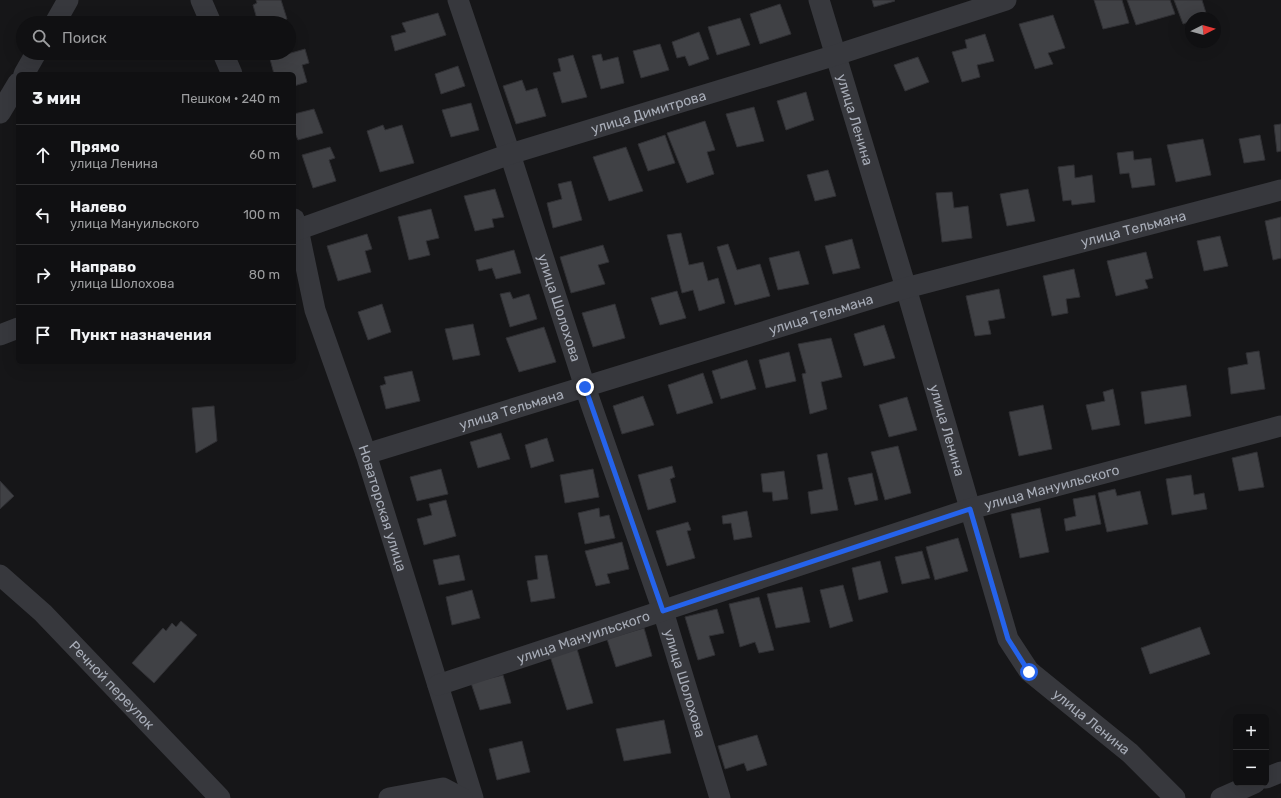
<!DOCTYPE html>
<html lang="ru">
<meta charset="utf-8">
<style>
body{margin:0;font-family:Rubik,sans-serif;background:#19191b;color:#f1f3f6}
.controls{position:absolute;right:12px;bottom:12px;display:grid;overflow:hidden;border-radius:6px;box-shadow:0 4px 16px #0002}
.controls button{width:36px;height:36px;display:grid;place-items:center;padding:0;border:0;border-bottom:1px solid #303032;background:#101012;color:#f1f3f6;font:20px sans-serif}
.compass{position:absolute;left:1185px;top:12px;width:36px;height:36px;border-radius:50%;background:#101012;box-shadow:0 4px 16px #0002;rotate:84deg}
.stop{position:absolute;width:12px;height:12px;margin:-9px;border:3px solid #2563eb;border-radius:50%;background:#fff}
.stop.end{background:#2563eb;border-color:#fff;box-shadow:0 1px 4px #0008}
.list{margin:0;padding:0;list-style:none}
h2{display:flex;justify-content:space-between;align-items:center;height:52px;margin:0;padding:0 16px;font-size:17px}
h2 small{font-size:13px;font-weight:400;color:#9c9d9f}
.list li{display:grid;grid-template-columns:26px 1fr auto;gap:12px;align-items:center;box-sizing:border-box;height:60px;padding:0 16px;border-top:1px solid #303032}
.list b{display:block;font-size:15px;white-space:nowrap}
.list p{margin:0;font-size:13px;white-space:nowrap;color:#9c9d9f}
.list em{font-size:13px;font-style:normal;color:#9c9d9f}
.icon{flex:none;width:22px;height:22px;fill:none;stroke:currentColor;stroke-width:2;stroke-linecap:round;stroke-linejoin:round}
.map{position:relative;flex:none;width:1281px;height:798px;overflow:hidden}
.search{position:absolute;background:#101012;box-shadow:0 4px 16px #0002;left:16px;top:16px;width:280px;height:44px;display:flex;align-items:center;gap:10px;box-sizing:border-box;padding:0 14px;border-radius:22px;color:#9c9d9f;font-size:15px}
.panel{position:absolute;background:#101012;box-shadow:0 4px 16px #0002;left:16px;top:72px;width:280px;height:292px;border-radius:6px}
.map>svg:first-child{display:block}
.building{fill:#404145;stroke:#303034}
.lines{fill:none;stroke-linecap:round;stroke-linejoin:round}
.minor{stroke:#37383d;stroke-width:21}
.route{stroke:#2563eb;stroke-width:5}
.labels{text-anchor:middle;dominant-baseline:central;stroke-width:3;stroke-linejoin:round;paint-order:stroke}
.street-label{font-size:14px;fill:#a8adb8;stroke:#111113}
</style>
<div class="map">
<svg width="1281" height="798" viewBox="0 0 1281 798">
<rect width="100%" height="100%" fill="#161618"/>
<path class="building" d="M256,0H281L287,19L274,23H258L253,5L257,3Z
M872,0H894L895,1L874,7Z
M1094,0H1122L1129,23L1103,29Z
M1127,0H1170L1175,14L1136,25Z
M1174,0H1202L1207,16L1201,18H1191V21L1183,24Z
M780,4L791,34L760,44L750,14Z
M438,13L446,35L395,51L391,36L406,32L402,23Z
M1053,15L1065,48L1048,53L1053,64L1035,69L1019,24Z
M740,18L750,45L717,55L708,27Z
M699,32L709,59L689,66L685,56L677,58L672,42Z
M985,34L994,61L977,65L980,77L962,82L952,52L967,48L965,40Z
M660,44L669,70L641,78L633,51Z
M305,49L309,63L302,65L307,82L294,86V74H274L270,59Z
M601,54L603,61L618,57L624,83L601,89L592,56Z
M573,55L587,97L562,103L553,73L561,71L558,59Z
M918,57L929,82L905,91L894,65Z
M458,66L465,86L441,94L435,74Z
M522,80L526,91L537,88L546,116L516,124L503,86Z
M806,92L814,120L786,130L777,101Z
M471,103L479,130L451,137L442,110Z
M754,107L764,141L737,147L726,114Z
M314,109L323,133L298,140L294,131V114Z
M705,121L715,150L707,152L714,174L687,183L667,133Z
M1281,124V151L1277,152L1274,125Z
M383,125L385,130L402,125L414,163L380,172L367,131Z
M665,135L675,163L648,171L638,144Z
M1260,135L1265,160L1244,163L1239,139Z
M1203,139L1211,175L1176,182L1167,145Z
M330,147L335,158L329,160L336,181L313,188L302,155Z
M626,147L643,191L609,201L593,157Z
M1133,151L1134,160L1151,158L1155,185L1132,188L1129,173L1120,174L1117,153Z
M1074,165L1075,178L1092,175L1095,202L1072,205L1071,200L1063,201L1058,167Z
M828,170L836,196L815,201L807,175Z
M571,181L582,220L553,228L547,203L562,199L558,184Z
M495,189L504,217L492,219L494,227L475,231L464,196Z
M1028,189L1035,221L1007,226L1000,194Z
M952,192L954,208L968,206L972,238L942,242L936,193Z
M431,209L439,238L426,241L430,255L409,260L398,217Z
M1281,217V258L1273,260L1265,221Z
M681,233L689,265L703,262L708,281L718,278L725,303L699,311L693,290L682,293L667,235Z
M367,234L372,249L365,251L371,272L338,281L327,246Z
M1220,236L1228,266L1204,271L1197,241Z
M852,239L860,268L833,274L825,246Z
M728,244L737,270L760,264L770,296L735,305L717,247Z
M603,245L609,262L598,265L605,284L571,293L560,257Z
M514,250L521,273L496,279L492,268L479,271L476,260Z
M799,251L809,284L778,290L769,258Z
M1146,252L1153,278L1145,280L1148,288L1116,296L1107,261Z
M1074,269L1080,297L1066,299L1068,313L1052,316L1043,276Z
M999,289L1005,318L988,321L991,334L975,336L966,296Z
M677,291L686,318L660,325L651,298Z
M510,292L513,299L529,294L537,319L510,327L500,294Z
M382,304L391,332L368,340L358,312Z
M615,304L625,338L593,347L582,313Z
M473,324L480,355L453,360L445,329Z
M884,325L895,358L864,366L854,334Z
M544,327L556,362L519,372L506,338Z
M831,338L842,377L821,382L827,409L810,414L802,374L806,373L798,344Z
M1259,351L1265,389L1231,394L1228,368L1248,364L1246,353Z
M789,352L796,381L766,388L759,360Z
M747,360L756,389L721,399L712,371Z
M412,371L420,401L386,409L380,386L386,384L384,377Z
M703,373L713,403L677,414L668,385Z
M1186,385L1191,416L1145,424L1141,392Z
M1113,389L1120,425L1092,430L1086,405L1105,401L1103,392Z
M643,396L654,425L622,434L613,406Z
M907,397L917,430L889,437L879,405Z
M1043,405L1052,449L1019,456L1009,412Z
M214,406L217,441L196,453L192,408Z
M501,433L510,459L478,468L470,442Z
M547,438L554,461L531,468L525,445Z
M898,446L911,493L885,500L871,452Z
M1257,452L1264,487L1239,491L1232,458Z
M827,453L838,510L811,514L808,492L823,489L817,455Z
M672,466L675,477L670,479L676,502L648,510L638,475Z
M441,469L448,494L417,501L410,477Z
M593,469L599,497L565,503L560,475Z
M784,471L788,499L773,501L772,492H763L761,474Z
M872,473L878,500L855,505L848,478Z
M1191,475L1194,495L1204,493L1207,509L1172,515L1166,479Z
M0,481L14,496L0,509Z
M1115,489L1117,496L1140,491L1148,524L1107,532L1098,493Z
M1095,495L1101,524L1066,531L1064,519L1076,516L1073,499Z
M446,500L456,536L424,545L417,519L432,515L429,504Z
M599,508L600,517L609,515L615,538L585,544L578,513Z
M1040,508L1049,552L1020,558L1011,514Z
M747,511L752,537L734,540L731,523L723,524L722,516Z
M688,522L691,530L687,531L695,558L667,566L656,531Z
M958,538L968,571L935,580L926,547Z
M622,542L629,569L607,574L610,583L596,586L585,551Z
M922,551L930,578L902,584L895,557Z
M459,555L465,580L439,585L433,560Z
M547,555L555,598L531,602L527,581L538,579L535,556Z
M880,561L888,592L859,600L852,568Z
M843,585L853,621L830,628L820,590Z
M802,587L810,622L776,628L767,594Z
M472,590L480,618L452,625L446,597Z
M759,597L774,650L759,653L755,642L740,647L729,604Z
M717,609L724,633L709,636L715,655L698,660L685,617Z
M181,621L197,635L154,683L132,663L163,628L166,631L172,623L176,627Z
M1200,627L1210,654L1150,674L1141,648Z
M644,628L652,656L616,667L607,639Z
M577,649L593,703L567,710L550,656Z
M503,675L511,703L480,710L471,683Z
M664,720L671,753L624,761L616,729Z
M757,735L767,765L747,771L744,763L725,769L718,746Z
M522,741L530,772L497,780L489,749Z"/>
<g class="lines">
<g class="minor">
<path d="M201,0L211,23"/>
<path id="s1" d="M458,0L510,154L585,387L663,611L720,798"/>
<path id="s2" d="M819,0L906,288L1008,639L1029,671L1130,753L1175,798"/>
<path d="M55,23L68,0"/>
<path d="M223,53L232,74"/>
<path d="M24,74L36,53"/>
<path d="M0,113L18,83"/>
<path id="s3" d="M294,219L298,229L315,310L366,454L473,798"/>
<path id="s4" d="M294,231L510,154L836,55L1006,0"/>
<path d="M0,335L18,328"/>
<path id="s5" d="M366,454L906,288L1281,190"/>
<path id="s6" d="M0,575L43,613L220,798"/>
<path id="s7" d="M438,685L970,509L1281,426"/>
<path d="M1266,778L1281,772"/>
<path d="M389,798L443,788L462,798"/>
<path d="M1221,798L1255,783"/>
</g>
</g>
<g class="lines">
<path class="route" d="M585,387L663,611L970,509L1008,639L1029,672"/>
</g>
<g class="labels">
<g class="street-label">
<text stroke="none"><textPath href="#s4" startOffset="374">улица Димитрова</textPath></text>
<text stroke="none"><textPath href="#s2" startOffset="125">улица Ленина</textPath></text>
<text stroke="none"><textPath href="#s5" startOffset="800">улица Тельмана</textPath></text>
<text stroke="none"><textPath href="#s1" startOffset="324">улица Шолохова</textPath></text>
<text stroke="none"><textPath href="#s5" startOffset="476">улица Тельмана</textPath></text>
<text stroke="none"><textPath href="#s5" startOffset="152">улица Тельмана</textPath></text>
<text stroke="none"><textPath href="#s2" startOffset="449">улица Ленина</textPath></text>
<text stroke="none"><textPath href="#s7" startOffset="645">улица Мануильского</textPath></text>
<text stroke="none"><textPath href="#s3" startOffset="303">Новаторская улица</textPath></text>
<text stroke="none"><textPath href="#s7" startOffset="153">улица Мануильского</textPath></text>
<text stroke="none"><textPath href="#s1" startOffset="720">улица Шолохова</textPath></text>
<text stroke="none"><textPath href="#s6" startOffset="157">Речной переулок</textPath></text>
<text stroke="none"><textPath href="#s2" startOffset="785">улица Ленина</textPath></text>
</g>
</g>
</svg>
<div class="controls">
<button>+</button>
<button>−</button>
</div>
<svg class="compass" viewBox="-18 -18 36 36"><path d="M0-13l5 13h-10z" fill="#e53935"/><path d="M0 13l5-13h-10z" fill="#9c9d9f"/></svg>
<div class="stop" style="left:1029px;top:672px"></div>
<div class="stop end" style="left:585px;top:387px"></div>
<div class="search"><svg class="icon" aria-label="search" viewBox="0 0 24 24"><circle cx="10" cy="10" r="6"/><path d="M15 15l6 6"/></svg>Поиск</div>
<section class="panel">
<h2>3 мин<small>Пешком · 240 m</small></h2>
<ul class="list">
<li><svg class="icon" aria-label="ahead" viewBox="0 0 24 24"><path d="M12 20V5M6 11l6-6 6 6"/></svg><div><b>Прямо</b><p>улица Ленина</p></div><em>60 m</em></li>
<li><svg class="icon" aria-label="left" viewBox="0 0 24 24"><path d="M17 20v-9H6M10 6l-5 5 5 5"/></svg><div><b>Налево</b><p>улица Мануильского</p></div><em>100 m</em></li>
<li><svg class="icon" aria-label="right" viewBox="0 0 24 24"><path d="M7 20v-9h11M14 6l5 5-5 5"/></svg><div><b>Направо</b><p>улица Шолохова</p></div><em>80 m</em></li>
<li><svg class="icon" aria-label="arrive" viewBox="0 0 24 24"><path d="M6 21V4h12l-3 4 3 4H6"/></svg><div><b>Пункт назначения</b></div></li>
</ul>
</section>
</div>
